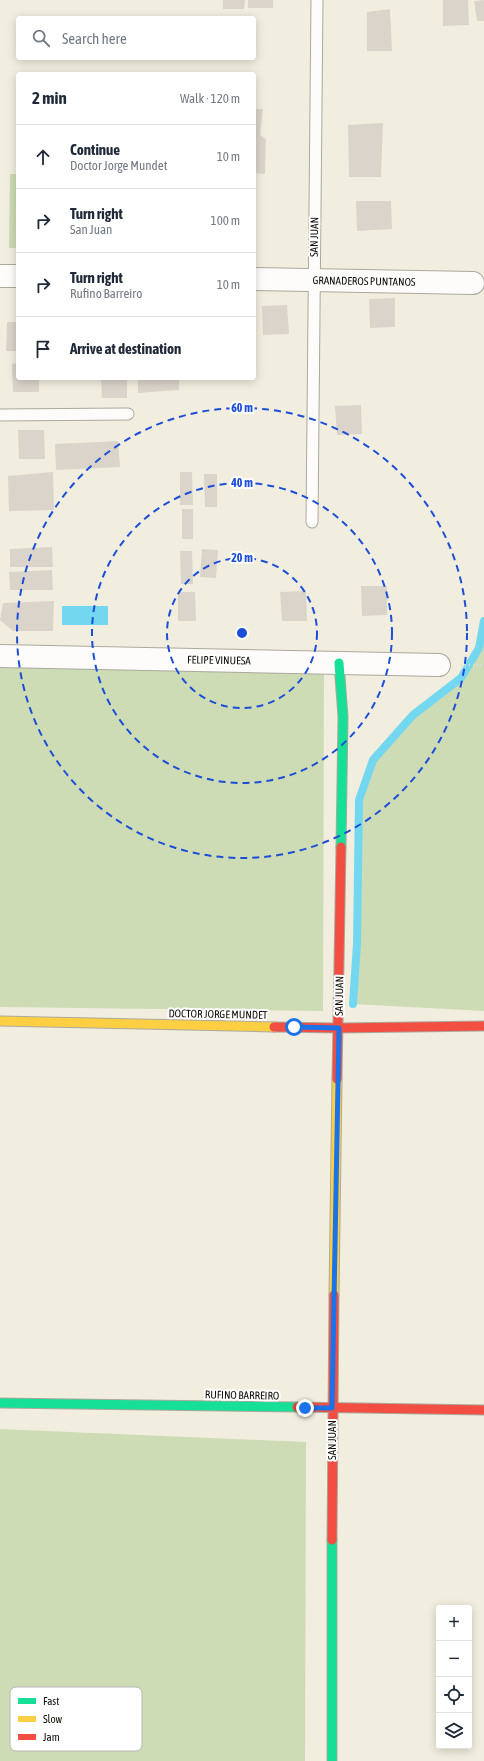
<!DOCTYPE html>
<meta charset="utf-8">
<style>
body{margin:0;font-family:"Asap Condensed",sans-serif;background:#f6f6f7;color:#1f2937}
.controls{position:absolute;right:12px;bottom:12px;display:grid;overflow:hidden;border-radius:4px;box-shadow:0 2px 10px #0003}
.controls button{width:36px;height:36px;display:grid;place-items:center;padding:0;border:0;border-bottom:1px solid #e0e1e3;background:#fff;color:#1f2937;font:20px sans-serif}
.stop{position:absolute;width:12px;height:12px;margin:-9px;border:3px solid #1a73e8;border-radius:50%;background:#fff}
.stop.end{background:#1a73e8;border-color:#fff;box-shadow:0 1px 4px #0008}
.list{margin:0;padding:0;list-style:none}
h2{display:flex;justify-content:space-between;align-items:center;height:52px;margin:0;padding:0 16px;font-size:17px}
h2 small{font-size:13px;font-weight:400;color:#747a83}
.list li{display:grid;grid-template-columns:26px 1fr auto;gap:12px;align-items:center;box-sizing:border-box;height:64px;padding:0 16px;border-top:1px solid #e0e1e3}
.list b{display:block;font-size:15px;white-space:nowrap}
.list p{margin:0;font-size:13px;white-space:nowrap;color:#747a83}
.list em{font-size:13px;font-style:normal;color:#747a83}
.icon{flex:none;width:22px;height:22px;fill:none;stroke:currentColor;stroke-width:2;stroke-linecap:round;stroke-linejoin:round}
.map{position:relative;flex:none;width:484px;height:1761px;overflow:hidden}
.search{position:absolute;background:#fff;box-shadow:0 2px 10px #0003;left:16px;top:16px;width:240px;height:44px;display:flex;align-items:center;gap:10px;box-sizing:border-box;padding:0 14px;border-radius:4px;color:#747a83;font-size:15px}
.panel{position:absolute;background:#fff;box-shadow:0 2px 10px #0003;left:16px;top:72px;width:240px;height:308px;border-radius:4px}
.map>svg:first-child{display:block}
.green{fill:#cddcb5}
.water{fill:#73d8ef}
.lines{fill:none;stroke-linecap:round;stroke-linejoin:round}
.stream{stroke:#73d8ef;stroke-width:8}
.building{fill:#dad4cb}
.lane-casing{stroke:#aba99d;stroke-width:13}
.street-casing{stroke:#aba99d;stroke-width:24}
.fast-casing{stroke:#aba99d;stroke-width:11}
.slow-casing{stroke:#aba99d;stroke-width:11}
.jam-casing{stroke:#aba99d;stroke-width:11}
.path{stroke:#dfded9;stroke-width:2.5;stroke-dasharray:1 3;stroke-linecap:butt}
.lane{stroke:#fdfcfa;stroke-width:11}
.street{stroke:#fdfcfa;stroke-width:22}
.fast{stroke:#16e098;stroke-width:9}
.slow{stroke:#ffcf43;stroke-width:9}
.jam{stroke:#f24e42;stroke-width:9}
.route{stroke:#1a73e8;stroke-width:5}
.ring{fill:none;stroke:#1d4ed8;stroke-width:2;stroke-dasharray:7 5}
.labels{text-anchor:middle;dominant-baseline:central;stroke-width:4;stroke-linejoin:round;paint-order:stroke}
.street-label{font-size:11px;fill:#0e0c04;stroke:#fff}
.key{fill:#fff;stroke:#b7b6b4;stroke-width:1}
.key-label{font-size:11px;fill:#0e0c04}
.centre{fill:#1d4ed8;stroke:#fff;stroke-width:2}
.ring-label{font-size:12px;text-anchor:middle;font-weight:bold;fill:#1d4ed8;stroke:#fff;stroke-width:4;stroke-linejoin:round;paint-order:stroke}
</style>
<div class="map">
<svg width="484" height="1761" viewBox="0 0 484 1761">
<rect width="100%" height="100%" fill="#f1eedf"/>
<path class="green" d="M10,174H18V248H9Z
M484,621V1011L353,1004L357,944L359,800L373,760L413,715L461,678L479,648Z
M0,664L324,674L323,1011L0,1007Z
M0,1429L306,1442L305,1761H0Z"/>
<path class="water" d="M62,606H108V625H62Z"/>
<g class="lines">
<path class="stream" d="M353,1004L357,944L359,800L373,760L413,715L461,678L479,648L484,621"/>
</g>
<path class="building" d="M223,0H245L244,9H223Z
M248,0H273V8H248Z
M443,0H468L469,25L443,26Z
M484,0V21H477L474,1Z
M390,9L392,51H367V12Z
M254,109H263L260,135L266,139L265,174L254,173Z
M383,123L381,177H349L348,125Z
M356,201H391L392,229L357,231Z
M395,298V327L370,328L369,299Z
M287,305L289,334L263,335L262,306Z
M7,322H18V351H6Z
M18,363V378H39V392H13L12,364Z
M101,378H127V398H102Z
M138,378H179V390L138,393Z
M361,405L362,434L337,435L335,406Z
M18,430H44L45,459H19Z
M118,441L120,467L56,470L55,444Z
M53,472L54,510L9,511L8,476Z
M180,472H192L193,505H180Z
M204,474H217V507H205Z
M182,509H193V539H182Z
M52,547L53,567H10V549Z
M202,549L218,550L216,578L200,577Z
M180,551H192L193,584H181Z
M52,570L53,590H10L9,572Z
M361,586H387V615L362,616Z
M306,591L307,621H282L280,592Z
M178,592H195L196,621H178Z
M54,601L53,631H13L0,620L3,603Z"/>
<g class="lines">
<g class="lane-casing">
<path id="lane" d="M0,415L128,414
M312,522L317,0"/>
</g>
<g class="street-casing">
<path id="street" d="M0,276H18
M254,279L473,283
M0,656L439,665"/>
</g>
<g class="fast-casing">
<path id="fast" d="M339,663L343,717L341,847
M0,1403L297,1407
M332,1540V1761"/>
</g>
<g class="slow-casing">
<path id="slow" d="M0,1021L274,1027
M334,1295L337,1079"/>
</g>
<g class="jam-casing">
<path id="jam" d="M274,1027L339,1028L484,1026
M337,1079L341,847
M297,1407L484,1410
M332,1540L334,1295"/>
</g>
<path class="path" d="M461,665H484"/>
<use href="#lane" class="lane"/>
<use href="#street" class="street"/>
<use href="#fast" class="fast"/>
<use href="#slow" class="slow"/>
<use href="#jam" class="jam"/>
</g>
<g class="lines">
<path class="route" d="M294,1027L339,1028L332,1408H305"/>
</g>
<g class="ring">
<circle cx="242" cy="633" r="75"/>
<circle cx="242" cy="633" r="150"/>
<circle cx="242" cy="633" r="225"/>
</g>
<g class="labels">
<g class="street-label">
<text transform="translate(314 237) rotate(-89)">SAN JUAN</text>
<text transform="translate(364 281) rotate(1)">GRANADEROS PUNTANOS</text>
<text transform="translate(219 660) rotate(1)">FELIPE VINUESA</text>
<text transform="translate(339 996) rotate(-89)">SAN JUAN</text>
<text transform="translate(218 1014) rotate(1)">DOCTOR JORGE MUNDET</text>
<text transform="translate(242 1395) rotate(1)">RUFINO BARREIRO</text>
<text transform="translate(332 1440) rotate(-90)">SAN JUAN</text>
</g>
</g>
<rect x="10" y="1687" width="132" height="64" rx="6" class="key"/>
<rect x="18" y="1698" width="18" height="6" fill="#16e098"/>
<rect x="18" y="1716" width="18" height="6" fill="#ffcf43"/>
<rect x="18" y="1734" width="18" height="6" fill="#f24e42"/>
<g class="key-label">
<text x="43" y="1705">Fast</text>
<text x="43" y="1723">Slow</text>
<text x="43" y="1741">Jam</text>
</g>
<circle cx="242" cy="633" r="6" class="centre"/>
<g class="ring-label">
<text x="242" y="412">60 m</text>
<text x="242" y="487">40 m</text>
<text x="242" y="562">20 m</text>
</g>
</svg>
<div class="controls">
<button>+</button>
<button>−</button>
<button><svg class="icon" aria-label="locate" viewBox="0 0 24 24"><circle cx="12" cy="12" r="6"/><path d="M12 2v4M12 18v4M2 12h4M18 12h4"/></svg></button>
<button><svg class="icon" aria-label="layers" viewBox="0 0 24 24"><path d="M12 4l9 5-9 5-9-5zM3 14l9 5 9-5"/></svg></button>
</div>
<div class="stop" style="left:294px;top:1027px"></div>
<div class="stop end" style="left:305px;top:1408px"></div>
<div class="search"><svg class="icon" aria-label="search" viewBox="0 0 24 24"><circle cx="10" cy="10" r="6"/><path d="M15 15l6 6"/></svg>Search here</div>
<section class="panel">
<h2>2 min<small>Walk · 120 m</small></h2>
<ul class="list">
<li><svg class="icon" aria-label="ahead" viewBox="0 0 24 24"><path d="M12 20V5M6 11l6-6 6 6"/></svg><div><b>Continue</b><p>Doctor Jorge Mundet</p></div><em>10 m</em></li>
<li><svg class="icon" aria-label="right" viewBox="0 0 24 24"><path d="M7 20v-9h11M14 6l5 5-5 5"/></svg><div><b>Turn right</b><p>San Juan</p></div><em>100 m</em></li>
<li><svg class="icon" aria-label="right" viewBox="0 0 24 24"><path d="M7 20v-9h11M14 6l5 5-5 5"/></svg><div><b>Turn right</b><p>Rufino Barreiro</p></div><em>10 m</em></li>
<li><svg class="icon" aria-label="arrive" viewBox="0 0 24 24"><path d="M6 21V4h12l-3 4 3 4H6"/></svg><div><b>Arrive at destination</b></div></li>
</ul>
</section>
</div>
